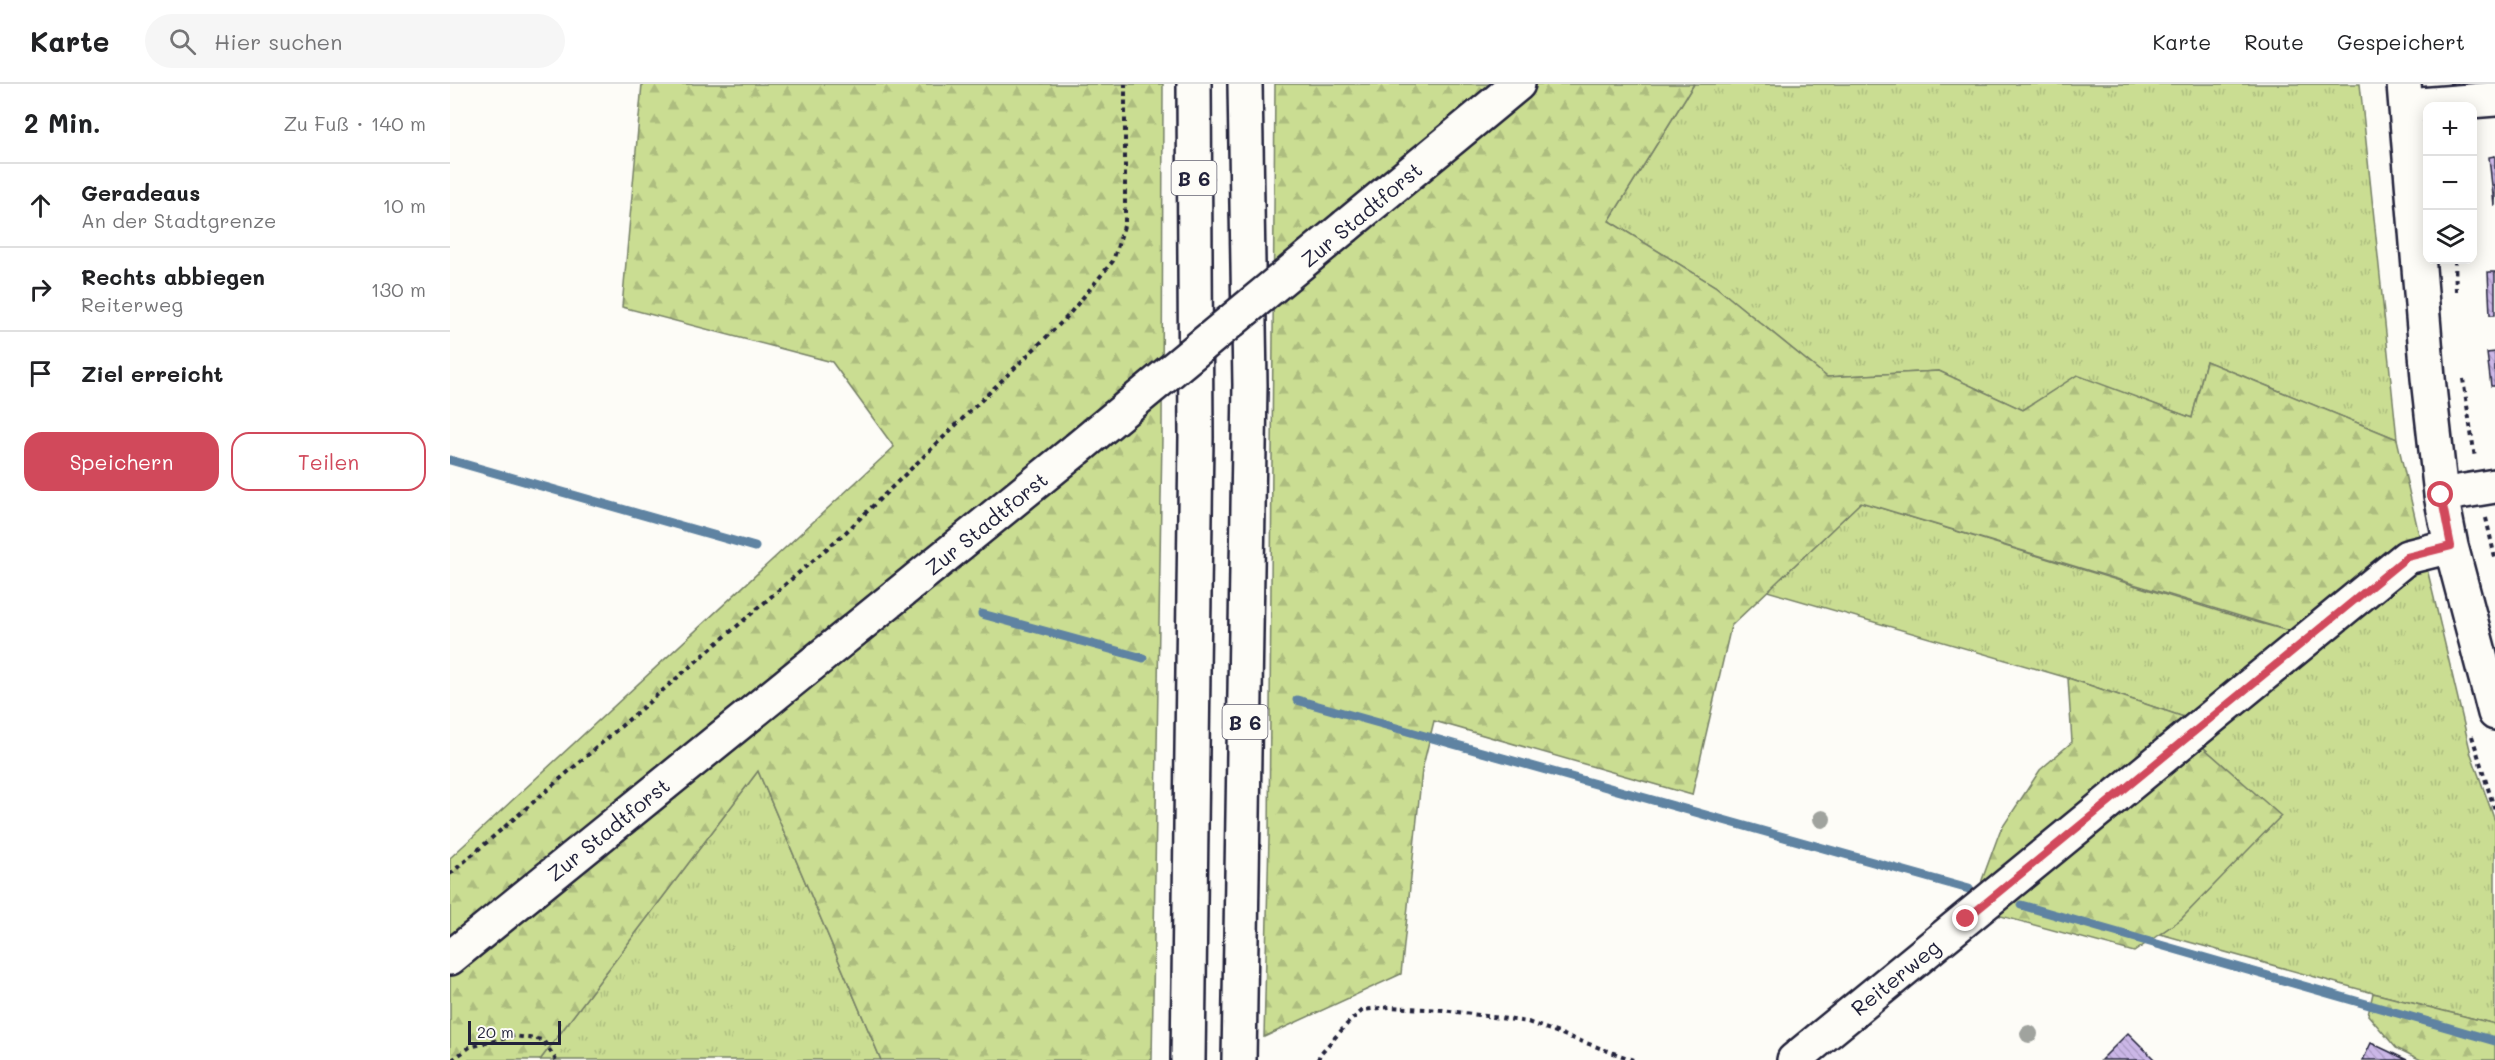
<!DOCTYPE html>
<html lang="de">
<meta charset="utf-8">
<style>
body{margin:0;font-family:Mali,sans-serif;background:#f6f6f6;color:#202124}
.controls{position:absolute;right:18px;top:18px;display:grid;overflow:hidden;border-radius:12px;box-shadow:0 3px 15px #0003}
.controls button{width:54px;height:54px;display:grid;place-items:center;padding:0;border:0;border-bottom:2px solid #e0e0e0;background:#fff;color:#202124;font:30px sans-serif}
.scale{position:absolute;left:18px;bottom:15px;width:93px;box-sizing:border-box;padding-left:6px;border:3px solid #22223b;border-top:0;font-size:16px;line-height:21px;white-space:nowrap;color:#22223b;-webkit-text-stroke:4px #fdfcf7;paint-order:stroke}
.stop{position:absolute;width:18px;height:18px;margin:-14px;border:4px solid #d1495b;border-radius:50%;background:#fff}
.stop.end{background:#d1495b;border-color:#fff;box-shadow:0 2px 6px #0008}
.list{margin:0;padding:0;list-style:none}
h2{display:flex;justify-content:space-between;align-items:center;height:78px;margin:0;padding:0 24px;font-size:26px}
h2 small{font-size:20px;font-weight:400;color:#757577}
.list li{display:grid;grid-template-columns:39px 1fr auto;gap:18px;align-items:center;box-sizing:border-box;height:84px;padding:0 24px;border-top:2px solid #e0e0e0}
.list b{display:block;font-size:22px;white-space:nowrap}
.list p{margin:0;font-size:20px;white-space:nowrap;color:#757577}
.list em{font-size:20px;font-style:normal;color:#757577}
.actions{display:flex;gap:12px;padding:18px 24px}
.actions a{flex:1;padding:14px 0;border:2px solid #d1495b;border-radius:18px;text-align:center;font-size:21px;color:#d1495b}
.actions .main{background:#d1495b;color:#fff}
.icon{flex:none;width:33px;height:33px;fill:none;stroke:currentColor;stroke-width:2;stroke-linecap:round;stroke-linejoin:round}
.map{position:relative;flex:none;width:2045px;height:976px;overflow:hidden}
header{display:flex;align-items:center;gap:36px;box-sizing:border-box;height:84px;padding:0 30px;background:#fff;border-bottom:2px solid #e0e0e0}
header strong{font-size:28px}
nav{display:flex;gap:33px;margin-inline-start:auto;font-size:21px}
.search{width:420px;height:54px;background:#f6f6f6;display:flex;align-items:center;gap:15px;box-sizing:border-box;padding:0 21px;border-radius:33px;color:#757577;font-size:22px}
main{display:flex}
aside{flex:1;background:#fff}
.map>svg:first-child{display:block}
.grass{fill:url(#grass-tufts);stroke:#768066;stroke-width:1.5}
.forest{fill:url(#forest-firs);stroke:#768066;stroke-width:1.5}
.lines{fill:none;stroke-linecap:round;stroke-linejoin:round}
.stream{stroke:#5e83a2;stroke-width:9}
.building{fill:url(#building-back-hatch);stroke:#22223b;stroke-width:1.5}
.minor-casing{stroke:#22223b;stroke-width:38}
.highway-casing{stroke:#22223b;stroke-width:38}
.path{stroke:#22223b;stroke-width:4;stroke-dasharray:4.5 4.5;stroke-linecap:butt}
.minor{stroke:#fdfcf7;stroke-width:33}
.highway{stroke:#fdfcf7;stroke-width:33}
.minor-bridge-casing{stroke:#22223b;stroke-width:38;stroke-linecap:butt}
.minor-bridge{stroke:#fdfcf7;stroke-width:33}
.tree{fill:#a0a39e}
.route{stroke:#d1495b;stroke-width:8}
.labels{text-anchor:middle;dominant-baseline:central;stroke-width:5;stroke-linejoin:round;paint-order:stroke}
.shield{fill:#fdfcf7;stroke:#646373;stroke-width:1.5}
.shield-label{font-size:20px;font-weight:bold;fill:#22223b}
.street-label{font-size:21px;fill:#22223b;stroke:#fdfcf7}
</style>
<header>
<strong>Karte</strong>
<div class="search"><svg class="icon" aria-label="search" viewBox="0 0 24 24"><circle cx="10" cy="10" r="6"/><path d="M15 15l6 6"/></svg>Hier suchen</div>
<nav><a>Karte</a><a>Route</a><a>Gespeichert</a></nav>
</header>
<main>
<aside>
<h2>2 Min.<small>Zu Fuß · 140 m</small></h2>
<ul class="list">
<li><svg class="icon" aria-label="ahead" viewBox="0 0 24 24"><path d="M12 20V5M6 11l6-6 6 6"/></svg><div><b>Geradeaus</b><p>An der Stadtgrenze</p></div><em>10 m</em></li>
<li><svg class="icon" aria-label="right" viewBox="0 0 24 24"><path d="M7 20v-9h11M14 6l5 5-5 5"/></svg><div><b>Rechts abbiegen</b><p>Reiterweg</p></div><em>130 m</em></li>
<li><svg class="icon" aria-label="arrive" viewBox="0 0 24 24"><path d="M6 21V4h12l-3 4 3 4H6"/></svg><div><b>Ziel erreicht</b></div></li>
</ul>
<div class="actions"><a class="main">Speichern</a><a>Teilen</a></div>
</aside>
<div class="map">
<svg width="2045" height="976" viewBox="0 0 2045 976">
<defs>
<pattern id="grass-tufts" width="24" height="20" patternUnits="userSpaceOnUse" patternTransform="scale(1.5)"><rect width="24" height="20" fill="#cadd92"/><path d="M3 7l-1-3M5 7V3M7 7l1-3M15 17l-1-3M17 17v-4M19 17l1-3" fill="none" stroke="#adbd7f"/></pattern>
<pattern id="forest-firs" width="22" height="20" patternUnits="userSpaceOnUse" patternTransform="scale(1.5)"><rect width="22" height="20" fill="#cadd92"/><path d="M5 1l3.5 6h-7zM16 11l3.5 6h-7z" fill="#adbd7f"/></pattern>
<pattern id="building-back-hatch" width="6" height="6" patternUnits="userSpaceOnUse" patternTransform="scale(1.5)"><rect width="6" height="6" fill="#cbb7e7"/><path d="M-1 5l2 2M0 0l6 6M5-1l2 2" fill="none" stroke="#ae9dc7"/></pattern>
</defs>
<rect width="100%" height="100%" fill="#fdfcf7"/>
<filter id="ink" filterUnits="userSpaceOnUse"><feTurbulence type="fractalNoise" baseFrequency=".0167" numOctaves="2"/><feDisplacementMap in="SourceGraphic" scale="12" xChannelSelector="R" yChannelSelector="G"/><feConvolveMatrix kernelMatrix="1 2 1 2 8 2 1 2 1" color-interpolation-filters="sRGB"/></filter>
<g filter="url(#ink)">
<path class="grass" d="M1244,0H1910L1947,355L1756,277L1742,334L1627,292L1573,326L1489,287L1377,293L1265,202L1159,137Z
M1411,418L1788,533L1846,549L1737,634L1618,594L1317,507Z
M1975,476L2021,670L2045,737V940L1923,909L1710,850L1731,835L1830,732L1745,656Z
M308,687L431,976H90Z"/>
<path class="forest" d="M192,0H713L712,352L702,976H431L308,687L90,976H0V774L444,363L382,278L172,223Z
M825,0H1244L1159,137L1265,202L1377,293L1489,287L1573,326L1627,291L1742,334L1756,277L1947,355L1970,455L1846,549L1411,418L1281,542L1242,711L984,637L972,686L951,890L814,953L819,753Z
M1618,594L1737,634L1745,656L1831,732L1731,835L1684,868L1540,829L1522,847L1532,796L1550,747L1590,686L1622,658Z
M1923,909L2045,940V976H1971L1946,964L1918,931Z"/>
<g class="lines">
<path class="stream" d="M0,376L305,463
M532,530L693,574
M847,616L1519,805
M1571,821L2045,957"/>
</g>
<path class="building" d="M2045,72V121H2044L2039,73Z
M2038,188H2045V231H2040Z
M2045,268V302H2041L2037,269Z
M1678,949L1705,976H1651Z
M1921,959L1957,976H1913Z"/>
<g class="lines">
<g class="minor-casing">
<path id="minor" d="M1954,0L1978,294L1991,411L2001,462L2045,629
M1957,22L2045,15
M896,142L1068,0
M1991,411L2045,402
M0,874L627,365
M1344,976L1957,473L2001,462"/>
</g>
<g class="highway-casing">
<path id="highway" d="M738,976L746,353L744,0
M789,976L800,301L795,0"/>
</g>
<path class="path" d="M2005,176L2006,207
M2013,295L2025,374
M2036,434L2045,474
M2022,652L2045,727
M0,790L396,448L616,234L663,177L675,139V0
M2,976L20,963L64,952L93,956L106,976
M868,976L870,970L899,938L913,926L940,923L993,926L1078,938L1183,976"/>
<use href="#minor" class="minor"/>
<use href="#highway" class="highway"/>
<g class="minor-bridge-casing">
<path id="minor-bridge" d="M627,365L896,142"/>
</g>
<use href="#minor-bridge" class="minor-bridge"/>
</g>
<g class="tree">
<circle cx="1372" cy="735" r="9"/>
<circle cx="1579" cy="950" r="9"/>
</g>
</g>
<g class="lines" filter="url(#ink)">
<path class="route" d="M1516,835L1957,473L2001,462L1991,411"/>
</g>
<g class="labels">
<g class="shield">
<rect x="721.5" y="77" width="45" height="34" rx="4.5"/>
<rect x="772.5" y="621" width="45" height="34" rx="4.5"/>
</g>
<g class="shield-label">
<text x="744" y="94">B 6</text>
<text x="795" y="638">B 6</text>
</g>
<g class="street-label">
<text transform="translate(911 130) rotate(-40)">Zur Stadtforst</text>
<text transform="translate(536 439) rotate(-39)">Zur Stadtforst</text>
<text transform="translate(158 745) rotate(-39)">Zur Stadtforst</text>
<text transform="translate(1445 893) rotate(-39)">Reiterweg</text>
</g>
</g>
</svg>
<div class="controls">
<button>+</button>
<button>−</button>
<button><svg class="icon" aria-label="layers" viewBox="0 0 24 24"><path d="M12 4l9 5-9 5-9-5zM3 14l9 5 9-5"/></svg></button>
</div>
<div class="scale">20 m</div>
<div class="stop" style="left:1991px;top:411px"></div>
<div class="stop end" style="left:1516px;top:835px"></div>
</div>
</main>
